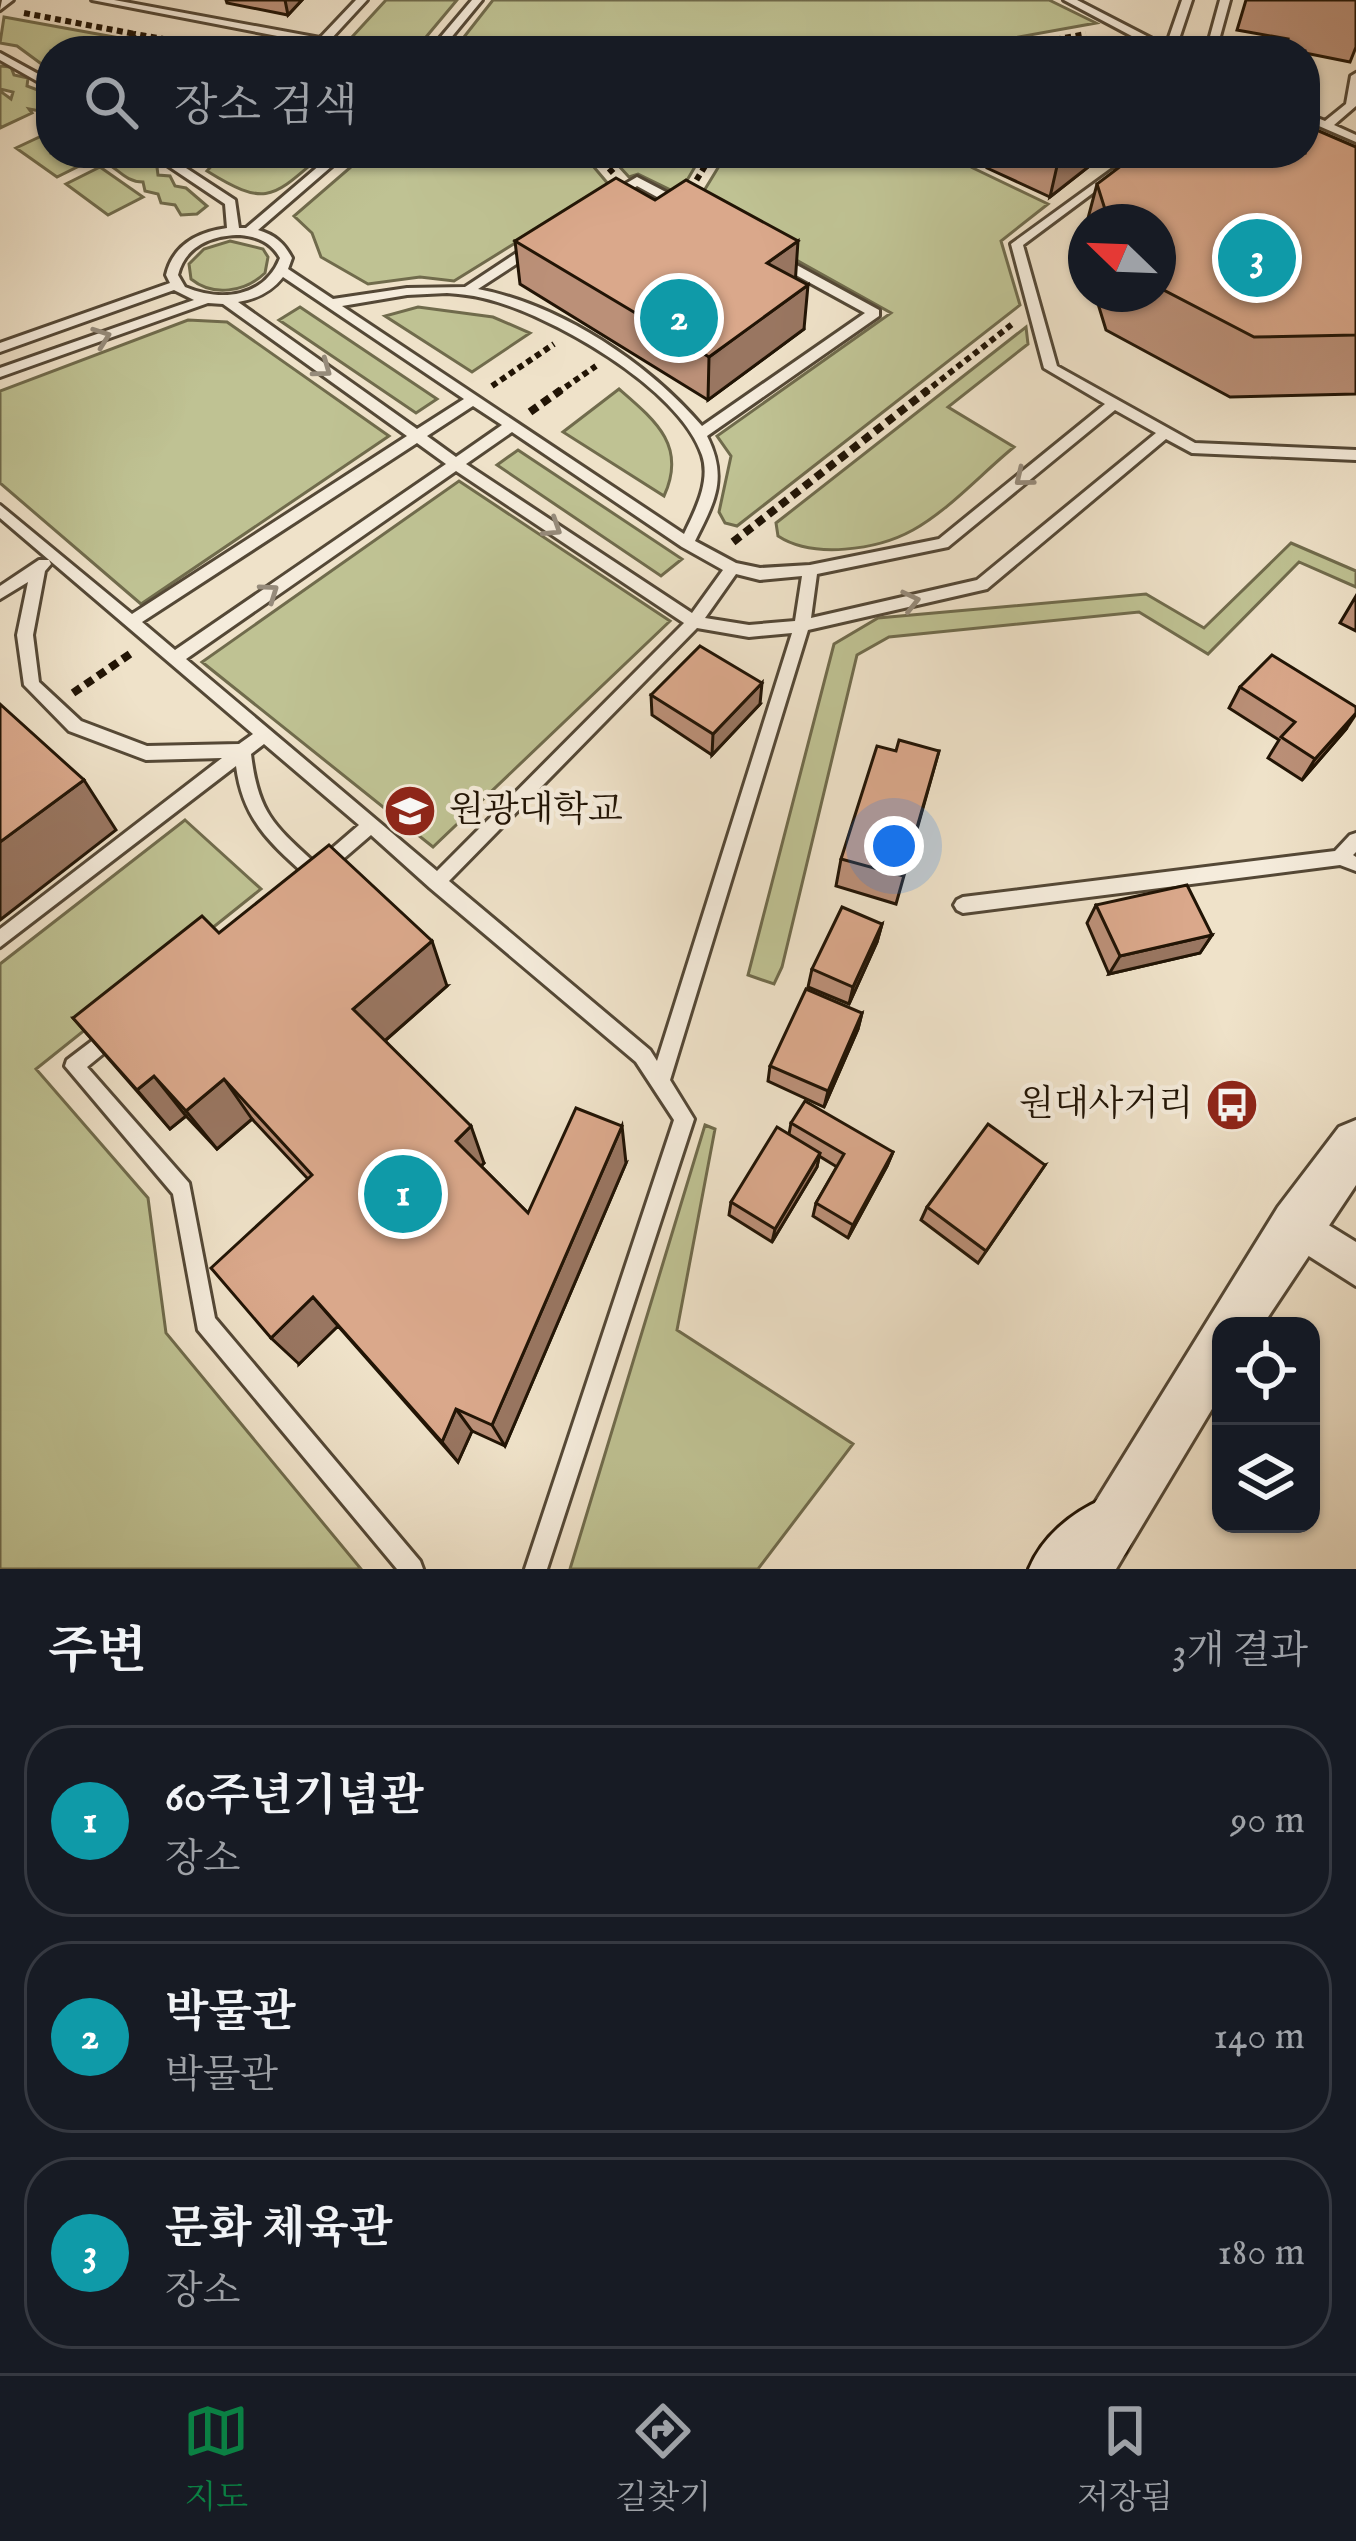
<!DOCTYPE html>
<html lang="ko">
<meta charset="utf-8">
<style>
body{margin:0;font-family:"IM FELL English","Noto Serif KR",serif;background:#242831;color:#f1f3f6}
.controls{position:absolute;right:36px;bottom:36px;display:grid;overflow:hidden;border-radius:24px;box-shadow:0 3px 9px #0004}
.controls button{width:108px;height:108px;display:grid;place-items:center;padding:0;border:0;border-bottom:3px solid #363941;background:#171b24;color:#f1f3f6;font:60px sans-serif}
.compass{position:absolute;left:1068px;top:204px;width:108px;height:108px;border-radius:50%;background:#171b24;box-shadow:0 3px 9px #0004;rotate:293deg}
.you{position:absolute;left:894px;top:846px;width:42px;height:42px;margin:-30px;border:9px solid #fff;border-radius:50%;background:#1a73e8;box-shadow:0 0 0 18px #1a73e833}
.badge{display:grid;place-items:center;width:78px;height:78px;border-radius:50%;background:#0b8043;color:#fff;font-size:39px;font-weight:700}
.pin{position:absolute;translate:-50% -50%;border:6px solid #fff;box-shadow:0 3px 12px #0006}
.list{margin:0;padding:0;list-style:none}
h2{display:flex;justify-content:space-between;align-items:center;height:156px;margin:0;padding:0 48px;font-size:51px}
h2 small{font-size:39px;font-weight:400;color:#9ea1a6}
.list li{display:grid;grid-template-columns:78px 1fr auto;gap:36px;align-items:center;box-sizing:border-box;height:192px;margin:0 24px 24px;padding:0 24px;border:3px solid #363941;border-radius:48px}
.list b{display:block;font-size:45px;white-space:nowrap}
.list p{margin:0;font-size:39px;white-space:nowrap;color:#9ea1a6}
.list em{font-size:39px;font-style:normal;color:#9ea1a6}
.icon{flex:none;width:66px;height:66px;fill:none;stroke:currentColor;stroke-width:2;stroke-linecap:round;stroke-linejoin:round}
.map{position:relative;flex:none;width:1356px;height:1569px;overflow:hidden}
.search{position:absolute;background:#171b24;box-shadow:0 3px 9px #0004;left:36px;right:36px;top:36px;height:132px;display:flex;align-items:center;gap:30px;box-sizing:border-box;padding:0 42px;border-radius:48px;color:#9ea1a6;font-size:45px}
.sheet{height:804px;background:#171b24}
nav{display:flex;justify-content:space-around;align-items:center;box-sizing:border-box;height:168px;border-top:3px solid #363941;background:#171b24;font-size:33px;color:#9ea1a6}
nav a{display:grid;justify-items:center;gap:6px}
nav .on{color:#0b8043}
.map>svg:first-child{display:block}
.green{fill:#bfc293;stroke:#706b4c;stroke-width:3}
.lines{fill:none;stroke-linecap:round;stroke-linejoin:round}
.service-casing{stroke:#544836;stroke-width:6}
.minor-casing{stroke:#544836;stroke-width:6}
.tertiary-casing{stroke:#544836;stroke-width:6}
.secondary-casing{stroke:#211405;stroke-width:6}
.path-far1{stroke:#211405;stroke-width:6;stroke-dasharray:6 4.5;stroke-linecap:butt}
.path{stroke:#211405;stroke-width:8;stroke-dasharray:9 6;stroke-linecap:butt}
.service{fill:#f5ecdc;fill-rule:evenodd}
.minor{fill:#f5ecdc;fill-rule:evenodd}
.tertiary{fill:#f5ecdc;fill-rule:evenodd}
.secondary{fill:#f5ecdc;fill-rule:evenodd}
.wall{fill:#bb9078;stroke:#211405;stroke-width:3}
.shaded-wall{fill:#997661;stroke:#211405;stroke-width:3}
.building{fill:#daa88b;stroke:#211405;stroke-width:3}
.oneway{stroke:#968b7b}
.labels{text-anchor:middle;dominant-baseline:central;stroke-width:9;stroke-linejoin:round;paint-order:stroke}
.poi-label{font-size:36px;fill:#211405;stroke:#f5ecdc;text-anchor:start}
</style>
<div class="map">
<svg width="1356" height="1569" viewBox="0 0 1356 1569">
<rect width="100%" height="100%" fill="#efe2c9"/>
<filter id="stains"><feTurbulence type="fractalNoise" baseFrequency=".00167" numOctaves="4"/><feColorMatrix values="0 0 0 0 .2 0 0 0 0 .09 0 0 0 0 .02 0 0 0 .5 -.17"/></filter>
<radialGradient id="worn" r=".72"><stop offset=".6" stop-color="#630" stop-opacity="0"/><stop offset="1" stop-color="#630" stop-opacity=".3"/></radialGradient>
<path class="green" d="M386,0H457L416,49L352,37Z
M493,0H1049L1096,23L942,51H453Z
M4,17L114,37L99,51H51V71L17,46L0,43Z
M0,66L11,67L14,75L28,78L27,86L51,95V122L41,120L40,111L29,109L32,113L0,128V91L11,99L13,92L0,89Z
M50,132L51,153H81L91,160L57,177L16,148Z
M97,153L140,156L144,164L157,167L158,175L170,176L175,186L186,188L207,206L197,214L181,215L175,205L161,203L158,194L145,191L143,182C123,182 117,165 99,160Z
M223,153H324C273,197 268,209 207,171Z
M367,153H582L609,185L454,281L420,277L368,284L321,257L312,233L294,216Z
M607,153H703L679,194L638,174L629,177Z
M727,153H992L973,168L1048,204L1001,241L1020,305L737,526L725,523L719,512L731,456L717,436L891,313L696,204Z
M100,167L143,197L108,215L66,184Z
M230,241L263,249L268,257L265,273C245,292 213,297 191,279L189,264L204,249Z
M300,307L437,399L416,413L279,320Z
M418,307L493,317L530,333L472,372L385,316Z
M188,320L227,322L389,436L141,604L0,483V391Z
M1026,327L1028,344L948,407L1014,447C982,473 949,510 913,530C877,550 813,559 778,536L776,523Z
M619,389C656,421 687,446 664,496L563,432Z
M518,450L682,559L661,576L497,465Z
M459,481L670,621L433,847L202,662Z
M1291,543L1356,571V587L1299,562L1208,654L1139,612L889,637L857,655L782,967L774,984L748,975L834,644L878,618L1146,594L1204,628Z
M185,820L261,889L36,1069L148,1198L166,1333L361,1569H0V964Z
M705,1125L715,1129L677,1330L853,1444L758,1569H570Z"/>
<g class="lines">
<g class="service-casing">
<path id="service" d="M2,0H13L0,10Z
M92,0H114L320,38L356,0H367L330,40L377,51H355Z
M472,0H482L440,51H429Z
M1064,0H1077L1166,46L1182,0H1192L1175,51H1160Z
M1220,0H1230L1216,51H1206Z
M0,53L51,81V89L0,60Z
M1356,73V106L1334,125L1356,135V142L1305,120V113L1325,121L1346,104L1351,76Z
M149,153H163L235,200L239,228H246L334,153H347L258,230C275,235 284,243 292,258L288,269L333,299L407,288L465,287L530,244H538V250L478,289C561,305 648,363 702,426L865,313L774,263V257H782L879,310V316L707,436C728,478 715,501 695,541L736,563L760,568L810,565L939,539L1105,404L1044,368L1011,244L1113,170L1117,171V175L1023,245L1057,366L1195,443L1356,450V460L1192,453L1166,439L987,589L808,630L670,1080L694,1119L547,1569H525L674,1120L636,1062L430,888L371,835L321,878L315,880L309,878C270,843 243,820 236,766L0,947V929L222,758L146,760L69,731L24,685L17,635L28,582L0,599V586L39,560H49L51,564L45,571L33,635L39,682L81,721L147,746L239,744L253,734L0,518V505L132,614L407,436L223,304L208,303L0,377V368L194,300L174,290L0,352V343L170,283L166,275C173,245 198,232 227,228L225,204ZM240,235C258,237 271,242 280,258C264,298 221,302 185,287L178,275C185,246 212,235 240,235ZM283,277L464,399L417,429L238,302C257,299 271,292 283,277ZM447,293C459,294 471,295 483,298C549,313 680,388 702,455C711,481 695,511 684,534L342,306L407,295ZM473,406L502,425L456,457L427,436ZM1115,410L1156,433L977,580L811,618L817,574L948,547ZM512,432L682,547L723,570L692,613L466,464ZM417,443L446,464L175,650L142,622ZM456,471L684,623L437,871L186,659ZM736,574L760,580L802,576L795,621L749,625L705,618ZM697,628L749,637L792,633L657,1061L650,1050L449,881ZM264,744L359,825L315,863C273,825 258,812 251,754Z
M637,177L687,203L689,206L679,209L637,186L616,200H608V194Z
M1356,833V852L1353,855L1356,857V871L1340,865L963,913L957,910L954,905L957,900L963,897L1335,851L1350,835Z
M113,1025L120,1028L122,1034L120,1040L87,1067L189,1183L215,1318L420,1561L423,1569H397L198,1330L173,1194L65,1066L67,1060Z"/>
</g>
<g class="minor-casing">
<path id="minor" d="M1296,1205L1356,1242V1286L1282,1239L1276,1225L1282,1211Z"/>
</g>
<g class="tertiary-casing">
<path id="tertiary" d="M1356,1120V1185L1262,1326H1221V1394L1116,1569H1054L1278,1207L1339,1127Z"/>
</g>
<g class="secondary-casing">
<path id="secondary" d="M1103,1499L1125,1508L1134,1530L1125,1552L1106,1569H1029C1042,1537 1071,1513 1103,1499Z"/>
</g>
<path class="path-far1" d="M24,13L135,34
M115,51L135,34L231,51
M993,51L1086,34
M595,153L614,174
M691,189L713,153
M492,386L554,344
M557,393L596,366
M924,393L1015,322"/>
<path class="path" d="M530,412L561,390
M733,542L928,390
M73,693L130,654"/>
<use href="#service" class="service"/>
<use href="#minor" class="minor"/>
<use href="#tertiary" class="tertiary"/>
<use href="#secondary" class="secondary"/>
</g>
<path class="wall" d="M226,0H302L288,15L227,3Z
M1246,0H1356V47L1350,62L1305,53V51L1285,50L1288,39L1237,30Z
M1356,147V394L1230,397L1106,330L1095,294H1158V222H1087L1097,184Z
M990,153H1106L1050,197L987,168Z
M1086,225V262L1081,244Z
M515,241L795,278L804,329L708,400L520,284Z
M1356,596V631L1340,623Z
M1240,687L1346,729L1302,780L1268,758L1279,740L1229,708Z
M651,695L760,704L712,755L652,715Z
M896,751H939L896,904L836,886L841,859Z
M1096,905L1212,935L1200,953L1109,974L1087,923Z
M882,924L877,942L849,1004L808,987L812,969Z
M447,986L385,1041L484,1163L481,1166L528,1213L626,1163L505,1446L472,1431L458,1462L338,1326L299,1364L308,1179L252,1119L217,1149L186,1116L170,1129L73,1018Z
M862,1013L858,1029L824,1107L768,1081L770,1066Z
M791,1123L893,1152L887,1166L848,1238L813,1216L816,1203L837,1167L819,1156L817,1167L772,1242L729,1215L731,1202L789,1134Z
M1045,1165L978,1263L921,1220L927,1207Z"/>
<path class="shaded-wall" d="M285,0H302L288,15Z
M1060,153H1106L1050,197Z
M798,241L795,285L767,263Z
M808,285L804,329L708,400L709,357Z
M762,683L760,704L712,755L713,734Z
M1356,714L1346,729L1302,780L1315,759Z
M84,780L116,830L0,920V842Z
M882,924L877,942L849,1004L853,987Z
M1212,935L1200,953L1109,974L1120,956Z
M432,941L447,986L372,1052L353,1009Z
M862,1013L858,1029L824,1107L828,1091Z
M154,1076L186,1116L170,1129L137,1090Z
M224,1079L252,1119L217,1149L186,1111Z
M471,1126L484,1163L470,1177L456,1141Z
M622,1126L626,1163L505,1446L492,1425Z
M893,1152L887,1166L848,1238L853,1225Z
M820,1153L817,1167L772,1242L775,1229Z
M313,1297L338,1326L299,1364L271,1338Z
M456,1409L472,1431L458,1462L442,1442Z"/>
<path class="building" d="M1258,40L1263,51H1078L1091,42Z
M1305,125L1356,147V335L1254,337L1158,287V222H1109L1097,184L1138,153H1305Z
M616,178L655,200L686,180L798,241L767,263L808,285L709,357L515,241Z
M700,646L762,683L713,734L651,695Z
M1272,655L1356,707V713L1315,759L1281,737L1295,722L1240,687Z
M0,704L84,780L0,842Z
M899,740L939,751L903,876L841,859L877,746L896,751Z
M329,845L432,941L353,1009L471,1126L456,1141L528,1213L576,1108L622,1126L492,1425L456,1409L442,1442L313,1297L271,1338L211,1268L312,1175L224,1079L186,1111L154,1076L137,1090L73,1018L202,916L219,933Z
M1187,885L1212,935L1120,956L1096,905Z
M842,907L882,924L853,987L812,969Z
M806,989L862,1013L828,1091L770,1066Z
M805,1101L893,1152L853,1225L816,1203L844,1154L791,1123Z
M988,1124L1045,1165L986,1251L927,1207Z
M777,1127L820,1153L775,1229L731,1202Z"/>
<defs><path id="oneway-chevron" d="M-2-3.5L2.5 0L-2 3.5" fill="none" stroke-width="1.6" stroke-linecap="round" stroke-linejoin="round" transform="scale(3)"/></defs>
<g class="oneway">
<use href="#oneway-chevron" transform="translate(102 337) rotate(-20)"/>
<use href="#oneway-chevron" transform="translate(323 369) rotate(36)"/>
<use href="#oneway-chevron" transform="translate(1023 478) rotate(141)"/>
<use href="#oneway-chevron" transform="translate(553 528) rotate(33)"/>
<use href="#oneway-chevron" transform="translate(270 592) rotate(-35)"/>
<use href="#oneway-chevron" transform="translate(911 601) rotate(-13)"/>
</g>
<defs>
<g id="university-disc" transform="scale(2.7)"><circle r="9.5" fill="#8f2418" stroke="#f5ecdc"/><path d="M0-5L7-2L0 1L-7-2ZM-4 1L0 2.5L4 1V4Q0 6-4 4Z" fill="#fff"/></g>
<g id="bus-disc" transform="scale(2.7)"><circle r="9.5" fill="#8f2418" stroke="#f5ecdc"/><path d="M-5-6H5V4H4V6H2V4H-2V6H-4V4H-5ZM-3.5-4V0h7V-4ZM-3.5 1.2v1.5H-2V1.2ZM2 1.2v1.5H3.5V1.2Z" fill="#fff"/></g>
</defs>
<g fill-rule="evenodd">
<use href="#university-disc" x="410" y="811"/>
<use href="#bus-disc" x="1232" y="1105"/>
</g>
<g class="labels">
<g class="poi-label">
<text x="449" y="811">원광대학교</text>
<text x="1193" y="1105" text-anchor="end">원대사거리</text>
</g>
</g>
<rect width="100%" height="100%" filter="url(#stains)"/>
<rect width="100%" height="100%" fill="url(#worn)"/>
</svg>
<div class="controls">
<button><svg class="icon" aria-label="locate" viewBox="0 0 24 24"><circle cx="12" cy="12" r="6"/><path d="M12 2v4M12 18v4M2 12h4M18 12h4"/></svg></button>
<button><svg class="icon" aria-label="layers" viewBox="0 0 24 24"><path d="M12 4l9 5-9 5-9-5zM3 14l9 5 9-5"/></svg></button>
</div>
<svg class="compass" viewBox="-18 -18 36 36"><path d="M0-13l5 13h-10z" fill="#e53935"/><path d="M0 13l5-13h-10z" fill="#9ea1a6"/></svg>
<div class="you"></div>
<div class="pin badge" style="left:403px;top:1194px;background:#0f9aa8">1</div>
<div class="pin badge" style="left:679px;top:318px;background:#0f9aa8">2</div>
<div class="pin badge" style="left:1257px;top:258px;background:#0f9aa8">3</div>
<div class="search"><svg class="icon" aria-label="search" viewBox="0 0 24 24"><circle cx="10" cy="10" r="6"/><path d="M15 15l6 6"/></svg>장소 검색</div>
</div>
<section class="sheet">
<h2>주변<small>3개 결과</small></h2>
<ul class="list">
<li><span class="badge" style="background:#0f9aa8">1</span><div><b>60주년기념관</b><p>장소</p></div><em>90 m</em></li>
<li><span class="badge" style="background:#0f9aa8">2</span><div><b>박물관</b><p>박물관</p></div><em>140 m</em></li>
<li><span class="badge" style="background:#0f9aa8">3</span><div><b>문화 체육관</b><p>장소</p></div><em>180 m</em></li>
</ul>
</section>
<nav>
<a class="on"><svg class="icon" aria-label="map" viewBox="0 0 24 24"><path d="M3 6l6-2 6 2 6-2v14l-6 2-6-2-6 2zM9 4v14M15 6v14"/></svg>지도</a>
<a><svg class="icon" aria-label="directions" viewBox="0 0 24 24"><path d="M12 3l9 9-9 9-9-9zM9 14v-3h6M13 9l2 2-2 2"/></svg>길찾기</a>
<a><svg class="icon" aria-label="saved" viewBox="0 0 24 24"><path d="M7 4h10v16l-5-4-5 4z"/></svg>저장됨</a>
</nav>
